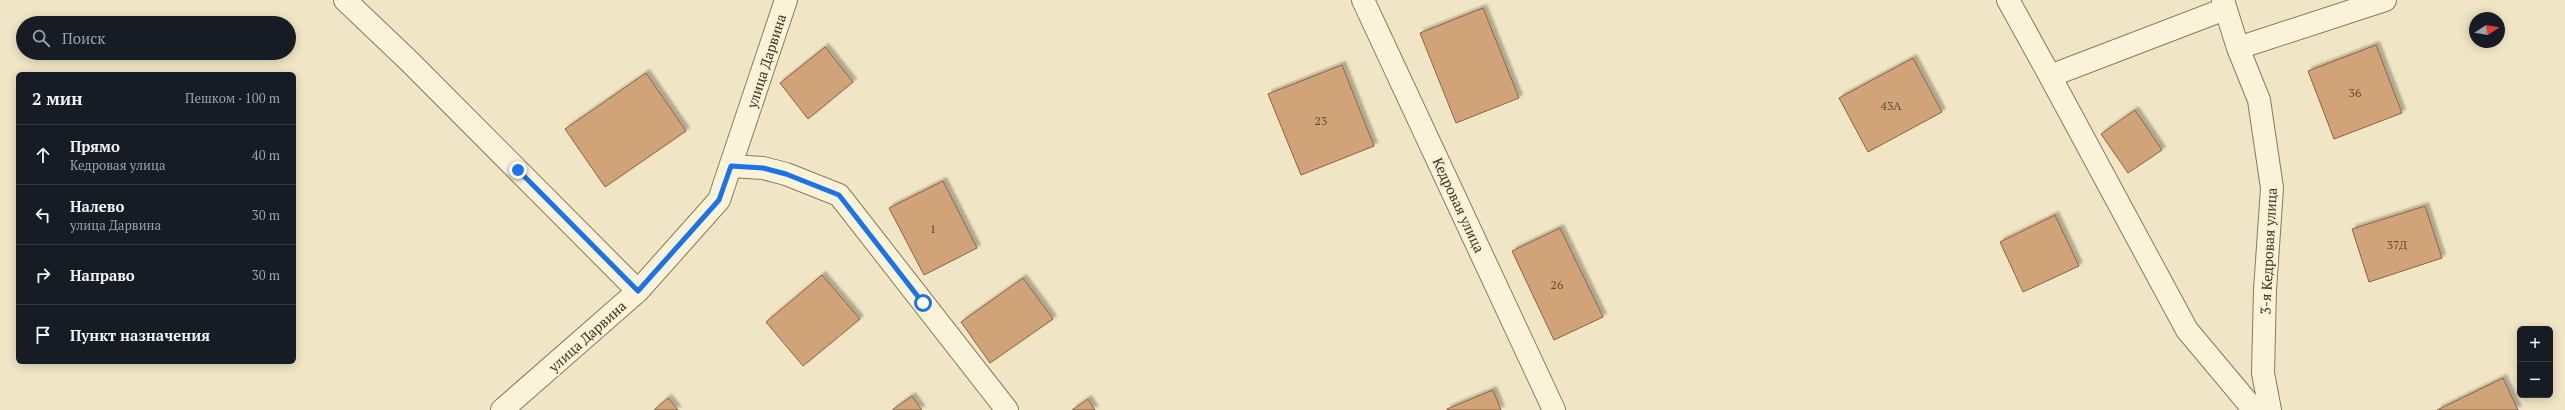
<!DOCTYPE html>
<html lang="ru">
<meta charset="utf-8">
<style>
body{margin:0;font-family:"PT Serif",serif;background:#242831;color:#f1f3f6}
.controls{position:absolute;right:12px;bottom:12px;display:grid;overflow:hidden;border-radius:6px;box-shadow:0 2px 10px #0003}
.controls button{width:36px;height:36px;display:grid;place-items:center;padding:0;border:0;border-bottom:1px solid #363941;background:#171b24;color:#f1f3f6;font:20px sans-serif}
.compass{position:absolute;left:2469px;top:12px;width:36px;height:36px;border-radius:50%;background:#171b24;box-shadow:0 2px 10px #0003;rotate:78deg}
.stop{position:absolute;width:12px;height:12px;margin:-9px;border:3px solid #1a73e8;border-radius:50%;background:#fff}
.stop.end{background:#1a73e8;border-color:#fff;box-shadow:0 1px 4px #0008}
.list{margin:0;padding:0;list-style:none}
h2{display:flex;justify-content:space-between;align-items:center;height:52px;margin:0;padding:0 16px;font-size:17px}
h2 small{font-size:13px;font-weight:400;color:#9ea1a6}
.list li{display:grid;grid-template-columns:26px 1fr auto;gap:12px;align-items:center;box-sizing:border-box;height:60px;padding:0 16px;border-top:1px solid #363941}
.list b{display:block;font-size:15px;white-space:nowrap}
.list p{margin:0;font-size:13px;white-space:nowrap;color:#9ea1a6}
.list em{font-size:13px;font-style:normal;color:#9ea1a6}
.icon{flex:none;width:22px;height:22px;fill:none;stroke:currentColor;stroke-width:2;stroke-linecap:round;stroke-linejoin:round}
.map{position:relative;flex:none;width:2565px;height:410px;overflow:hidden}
.search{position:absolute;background:#171b24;box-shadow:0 2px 10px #0003;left:16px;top:16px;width:280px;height:44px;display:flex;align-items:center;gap:10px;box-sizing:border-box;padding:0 14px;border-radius:22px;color:#9ea1a6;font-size:15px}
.panel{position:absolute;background:#171b24;box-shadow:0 2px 10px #0003;left:16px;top:72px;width:280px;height:292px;border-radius:6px}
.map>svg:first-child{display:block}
.building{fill:#d0a379;stroke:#8d633f;filter:url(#shadow)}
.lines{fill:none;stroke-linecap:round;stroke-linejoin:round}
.minor-casing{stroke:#8c785a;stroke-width:24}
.minor{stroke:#faf3d9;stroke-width:22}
.route{stroke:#1a73e8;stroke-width:5}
.labels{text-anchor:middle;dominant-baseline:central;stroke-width:4;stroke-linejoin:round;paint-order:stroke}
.number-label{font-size:12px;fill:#614c35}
.street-label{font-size:14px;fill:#3c2f1e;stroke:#f7f0d5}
</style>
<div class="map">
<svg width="2565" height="410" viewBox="0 0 2565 410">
<defs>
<filter id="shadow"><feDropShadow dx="3.5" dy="-3.5" stdDeviation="1" flood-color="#0004"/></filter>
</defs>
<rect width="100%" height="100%" fill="#f0e6c5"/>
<path class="building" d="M1483,8L1519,98L1456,123L1420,33Z
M2376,45L2402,113L2334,139L2308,71Z
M825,47L853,82L808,119L780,83Z
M1913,58L1942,112L1868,152L1839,98Z
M1342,65L1374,146L1301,175L1268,94Z
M646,73L686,131L605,187L565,129Z
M2135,110L2162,150L2128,173L2101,134Z
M943,181L977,248L924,275L889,208Z
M2425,206L2442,258L2369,282L2352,229Z
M2055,215L2079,266L2023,292L2000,242Z
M1560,228L1603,317L1554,340L1512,251Z
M822,275L860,319L803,366L766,322Z
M1023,278L1053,319L990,363L961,322Z
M2503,378L2518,410H2437Z
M1493,390L1501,410H1447V409Z
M912,396L922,410H892Z
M668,398L678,410H654Z
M1088,399L1095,410H1072Z"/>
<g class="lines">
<g class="minor-casing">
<path id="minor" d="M345,0L409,61L638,291
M1363,0L1554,410
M2008,0L2050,76L2225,9
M2223,0L2238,48L2259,100L2272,188L2265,290L2263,373L2270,410
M2238,48L2385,0
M2050,76L2187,330L2254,410
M731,166L763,168L786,174L839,195L1007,410
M502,410L638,291L719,200L786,0"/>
</g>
<use href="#minor" class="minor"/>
</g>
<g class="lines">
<path class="route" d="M518,170L638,291L719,200L731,166L763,168L786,174L839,195L923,303"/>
</g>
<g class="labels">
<g class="number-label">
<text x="2355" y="92">36</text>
<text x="1891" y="105">43А</text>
<text x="1321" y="120">23</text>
<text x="933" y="228">1</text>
<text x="2397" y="244">37Д</text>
<text x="1557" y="284">26</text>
</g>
<g class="street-label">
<text transform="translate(766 61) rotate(-72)">улица Дарвина</text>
<text transform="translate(1459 205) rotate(65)">Кедровая улица</text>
<text transform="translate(2268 251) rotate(-87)">3-я Кедровая улица</text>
<text transform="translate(587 336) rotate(-42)">улица Дарвина</text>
</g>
</g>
</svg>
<div class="controls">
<button>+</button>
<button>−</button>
</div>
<svg class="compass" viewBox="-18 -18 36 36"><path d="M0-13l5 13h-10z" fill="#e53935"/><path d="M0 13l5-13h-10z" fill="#9ea1a6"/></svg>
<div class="stop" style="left:923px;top:303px"></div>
<div class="stop end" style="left:518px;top:170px"></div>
<div class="search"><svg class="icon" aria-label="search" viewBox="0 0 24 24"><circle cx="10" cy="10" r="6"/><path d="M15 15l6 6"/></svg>Поиск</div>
<section class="panel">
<h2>2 мин<small>Пешком · 100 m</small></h2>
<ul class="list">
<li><svg class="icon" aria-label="ahead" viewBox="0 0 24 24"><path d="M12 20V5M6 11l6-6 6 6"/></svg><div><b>Прямо</b><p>Кедровая улица</p></div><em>40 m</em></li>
<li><svg class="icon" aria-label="left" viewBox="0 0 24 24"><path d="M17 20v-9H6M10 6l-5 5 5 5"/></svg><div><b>Налево</b><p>улица Дарвина</p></div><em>30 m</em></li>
<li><svg class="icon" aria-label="right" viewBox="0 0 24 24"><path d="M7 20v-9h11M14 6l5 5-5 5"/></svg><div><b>Направо</b></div><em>30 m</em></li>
<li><svg class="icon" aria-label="arrive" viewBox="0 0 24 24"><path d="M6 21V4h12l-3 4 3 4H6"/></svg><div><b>Пункт назначения</b></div></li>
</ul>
</section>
</div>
